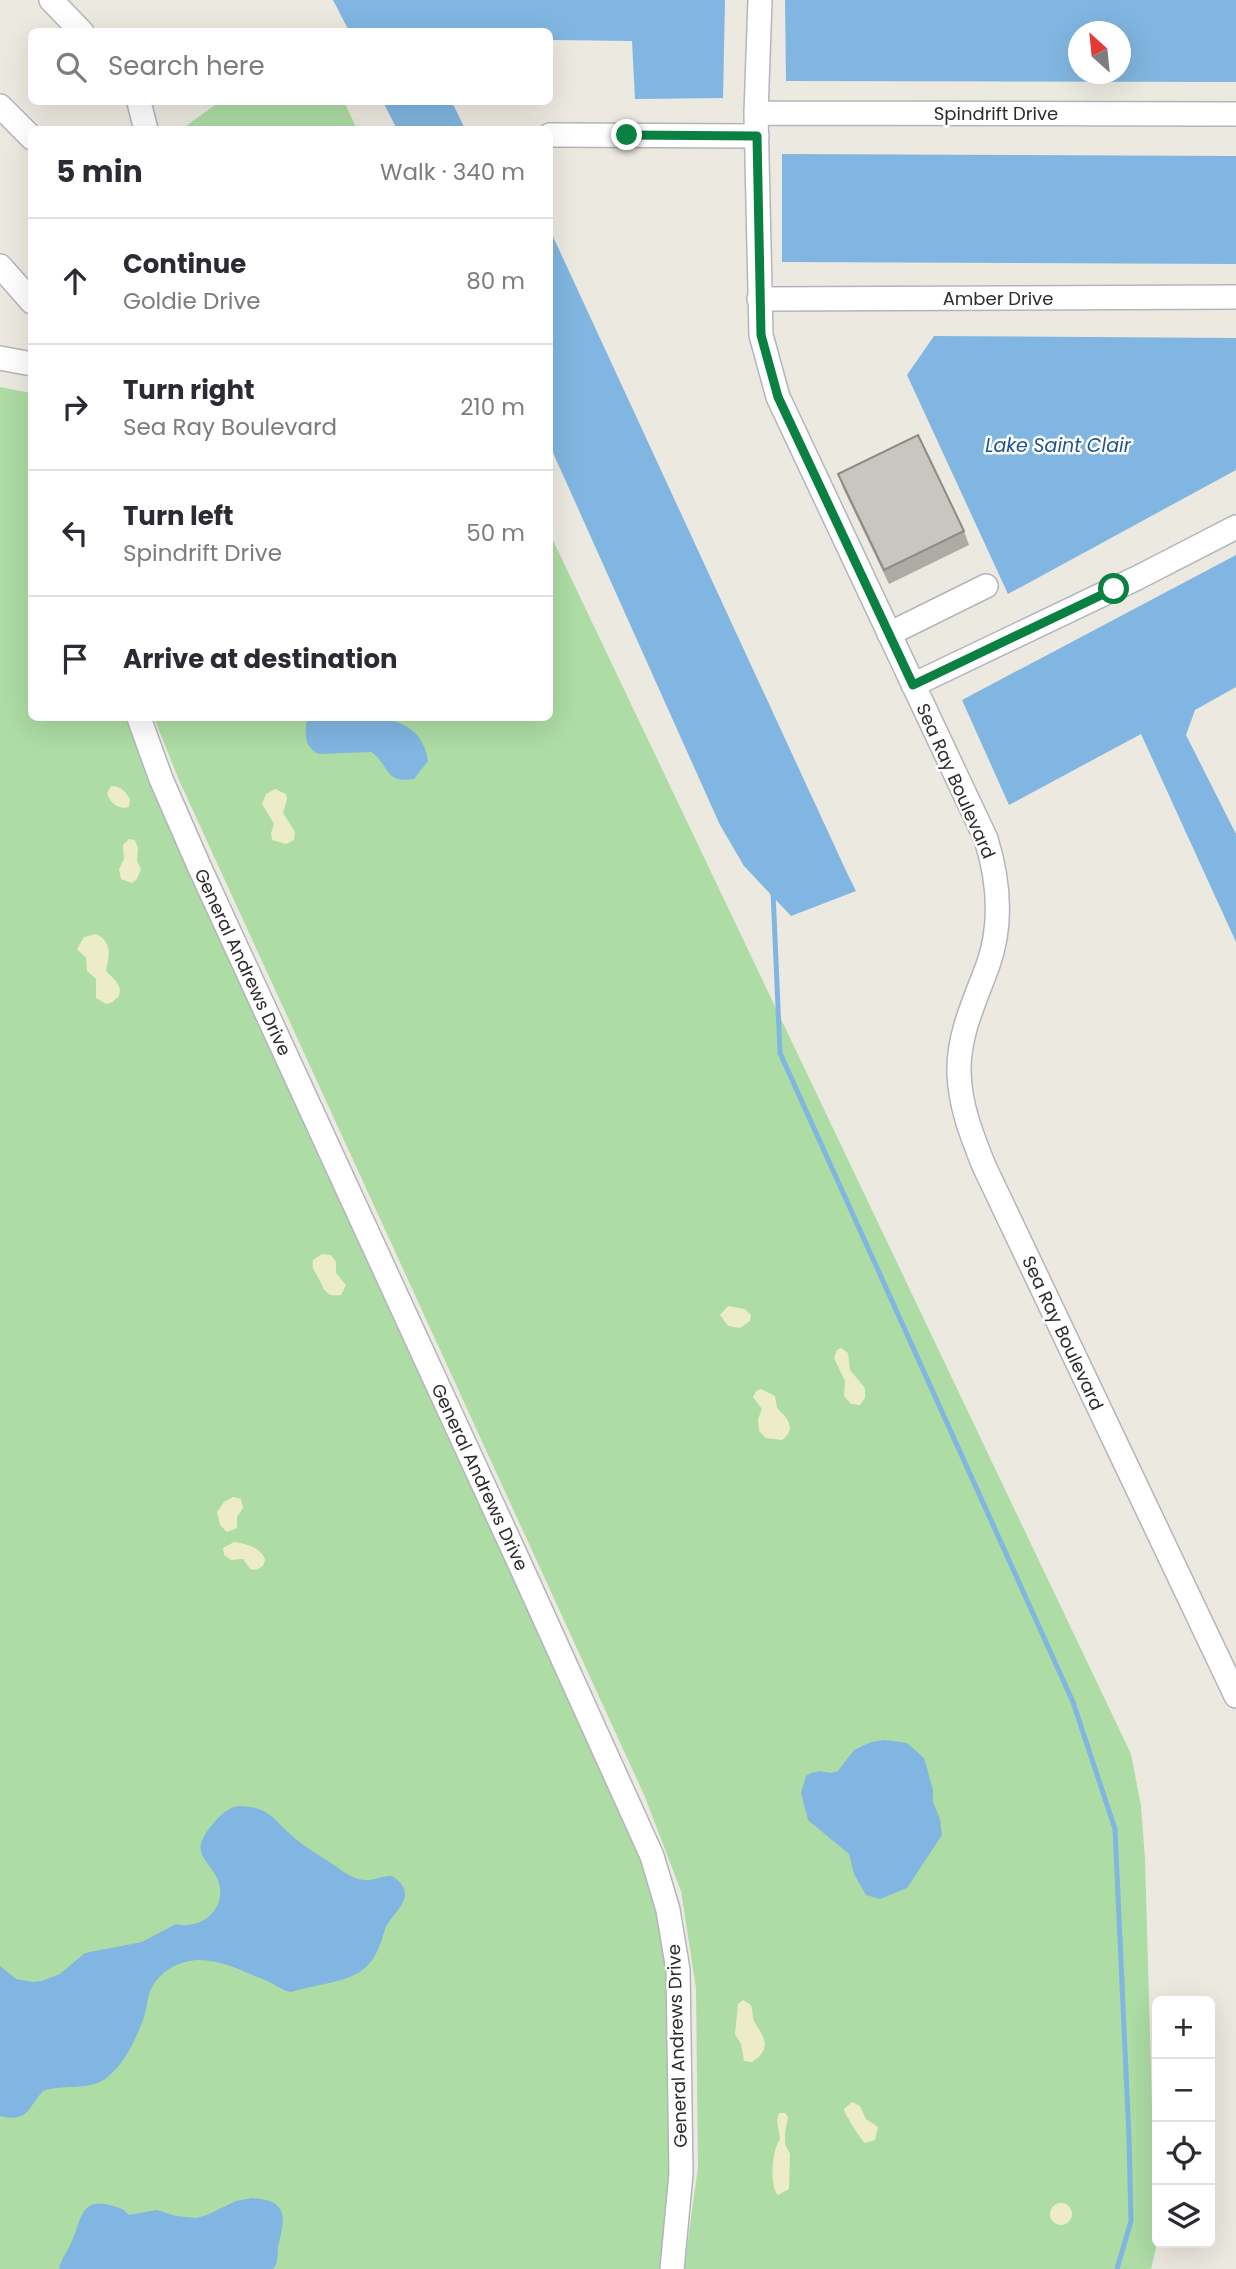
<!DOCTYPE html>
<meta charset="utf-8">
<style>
body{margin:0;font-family:Poppins,sans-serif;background:#f7f7f7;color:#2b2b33}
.controls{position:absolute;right:21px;bottom:21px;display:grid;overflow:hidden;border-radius:10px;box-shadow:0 7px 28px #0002}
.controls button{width:63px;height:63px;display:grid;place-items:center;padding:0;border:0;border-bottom:2px solid #e1e1e2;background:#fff;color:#2b2b33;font:35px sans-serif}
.compass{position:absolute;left:1068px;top:21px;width:63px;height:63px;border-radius:50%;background:#fff;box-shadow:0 7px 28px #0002;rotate:333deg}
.stop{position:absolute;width:21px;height:21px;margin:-16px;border:5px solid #0b8043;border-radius:50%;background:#fff}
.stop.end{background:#0b8043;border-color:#fff;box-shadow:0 2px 7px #0008}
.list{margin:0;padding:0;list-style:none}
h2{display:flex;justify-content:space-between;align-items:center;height:91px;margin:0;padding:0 28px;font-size:30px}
h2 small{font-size:23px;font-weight:400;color:#7c7c81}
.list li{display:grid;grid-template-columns:46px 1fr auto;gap:21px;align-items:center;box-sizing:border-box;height:126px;padding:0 28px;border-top:2px solid #e1e1e2}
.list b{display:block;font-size:26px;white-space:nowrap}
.list p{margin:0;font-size:23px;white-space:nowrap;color:#7c7c81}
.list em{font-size:23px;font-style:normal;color:#7c7c81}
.icon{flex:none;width:38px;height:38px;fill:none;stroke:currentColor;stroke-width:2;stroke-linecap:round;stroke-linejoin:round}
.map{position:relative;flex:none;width:1236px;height:2269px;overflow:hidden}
.search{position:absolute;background:#fff;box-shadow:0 7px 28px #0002;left:28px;top:28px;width:525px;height:77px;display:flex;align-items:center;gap:18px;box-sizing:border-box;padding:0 24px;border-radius:10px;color:#7c7c81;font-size:26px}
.panel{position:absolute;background:#fff;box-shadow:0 7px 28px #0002;left:28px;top:126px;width:525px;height:595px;border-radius:10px}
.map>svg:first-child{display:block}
.green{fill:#addca4}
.sand{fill:#ecedc8}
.water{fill:#80b6e1;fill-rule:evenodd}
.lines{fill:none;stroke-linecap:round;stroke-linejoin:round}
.stream{stroke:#80b6e1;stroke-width:5}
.minor-casing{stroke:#b4b4be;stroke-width:26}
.minor{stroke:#fff;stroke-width:23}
.wall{fill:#acaba4}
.building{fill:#c8c7bf;stroke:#8c8b86;stroke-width:2}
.route{stroke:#0b8043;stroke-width:9}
.labels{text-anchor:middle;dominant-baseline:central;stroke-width:5;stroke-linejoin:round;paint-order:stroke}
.street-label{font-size:18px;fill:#2c2c2c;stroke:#fff}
.water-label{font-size:19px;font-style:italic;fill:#1e548f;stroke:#fff}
</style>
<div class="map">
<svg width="1236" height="2269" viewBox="0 0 1236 2269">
<rect width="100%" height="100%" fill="#ece9e0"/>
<path class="green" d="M219,102H344L357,129H182Z
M0,387L31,393L32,718H126L150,784L628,1824L653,1893L668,1981L672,2176L663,2269H0Z
M550,534L1131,1754L1141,1806L1145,1859L1156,2248L1151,2269H684L698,2167L696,1988L681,1891L645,1797L179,780L154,718H550Z"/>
<path class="sand" d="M111,786C120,785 126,792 130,799L129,807C118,810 110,803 107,793Z
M275,789L286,794L287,799L283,813L295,832L294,840L286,844L272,840L271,833L274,824L262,804L266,794Z
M129,839L135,840L138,848L137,861L141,869L137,879L132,883L121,879L119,869L124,859L123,845Z
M96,934C113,942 109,955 106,971L116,981L120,989L119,996L111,1003L106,1004L96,998V979L87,971L86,958L77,949L84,937Z
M322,1254L331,1255L336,1262V1273L346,1285L341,1295C327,1297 325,1292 320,1281C316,1272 311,1270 313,1260Z
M728,1306L745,1309L751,1315L750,1321L740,1328L728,1326L720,1315Z
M841,1348L848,1353L850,1370L865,1388V1398L860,1405L851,1404L844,1396L845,1381L834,1358L837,1350Z
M761,1389L775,1396L777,1408C786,1417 798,1428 782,1440L766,1438L759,1431L758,1419L762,1409L753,1397L756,1391Z
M233,1497L241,1499L243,1508L237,1517V1528L227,1532L220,1525L217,1512L224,1502Z
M234,1542C246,1544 261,1547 265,1560L263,1566L256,1570L250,1569L243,1559L231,1560L224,1555L223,1548Z
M743,2000L751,2005C753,2011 752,2018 755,2023C766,2040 771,2049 752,2062L744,2061L741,2044L735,2034L738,2004Z
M852,2102L860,2106L866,2119L878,2127L875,2140L865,2143C861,2140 844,2113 844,2109Z
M779,2113H785L788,2117L785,2133V2144L790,2154L789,2189L778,2195C769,2186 772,2150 780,2139L777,2120Z
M1050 2214a11 11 0 1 1 22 0a11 11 0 1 1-22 0Z"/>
<path class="water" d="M333,0H725L723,98L635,99L632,41L550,40V32L349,31Z
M785,0H1236V82L786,81ZM1078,32H1120V74H1078Z
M383,102H452L465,129H397Z
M782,154L1236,156V264L782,262Z
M550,230L848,875L856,891L791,916L744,866L720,825L550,446Z
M934,336L1236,338V470L1008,594L907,375Z
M1236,555V687L1195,710L1186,735L1236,834V942L1141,734L1009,805L962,700Z
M307,718C347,717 421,704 428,761L414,779C383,784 390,764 371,752L319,754C303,747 305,733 307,718Z
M885,1740L907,1743L924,1758L933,1790V1802L940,1819L942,1835L907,1888L880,1899L866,1895L854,1874L849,1854L808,1820L801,1793L806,1776L811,1773L820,1771L831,1773L838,1771L854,1750L871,1742Z
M238,1806C267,1807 269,1814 288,1832C300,1844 317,1854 331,1863C342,1870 351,1879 364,1880C374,1882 388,1872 395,1878C420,1897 391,1913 385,1929C380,1946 375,1963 358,1973C338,1984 312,1985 291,1992C282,1991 275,1984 267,1981C244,1972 222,1959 196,1960C176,1962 159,1972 150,1991C147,1999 147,2008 144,2017C136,2039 125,2064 105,2079C88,2091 62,2084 43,2091C28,2107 29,2123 0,2116V1966L16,1979L33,1982L42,1981L60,1974L85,1953L142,1942L176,1924C198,1930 223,1913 220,1888C216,1860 184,1858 212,1825C220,1815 226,1809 238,1806Z
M252,2198C286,2200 286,2214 279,2243C276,2253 280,2261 273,2269H59C61,2258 67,2253 71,2243C81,2224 79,2197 109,2205C117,2207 124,2208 129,2215L157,2210L176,2216L196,2218L207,2215L236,2201Z"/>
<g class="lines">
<path class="stream" d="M773,892L780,1053L1073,1702L1115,1829L1129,2138L1131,2221L1117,2269"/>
<g class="minor-casing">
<path id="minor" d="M51,0L82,32
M760,0L756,113L761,335L778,397L986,839C999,881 1003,923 988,965C975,1001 958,1034 959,1073C960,1106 972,1136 984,1166L1236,1696
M139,102L146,130
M0,106L32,138
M756,113L1236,114
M550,135L757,136
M0,266L32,302
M759,299L1236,297
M0,358L32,364
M889,634L986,586
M913,685L1139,577L1236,527
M139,718L161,779L199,866L518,1560L652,1856L668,1910L678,1970L681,2174L672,2269"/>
</g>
<use href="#minor" class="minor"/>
</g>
<path class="wall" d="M838,474L964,531L969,545L889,584L843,488Z"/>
<path class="building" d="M918,435L964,531L884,570L838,474Z"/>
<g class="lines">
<path class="route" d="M627,135L757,136L761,335L778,397L913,685L1114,589"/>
</g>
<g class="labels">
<g class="street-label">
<text x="996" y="113">Spindrift Drive</text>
<text x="998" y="298">Amber Drive</text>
<text transform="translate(956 781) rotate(66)">Sea Ray Boulevard</text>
<text transform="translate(243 962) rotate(65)">General Andrews Drive</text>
<text transform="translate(1063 1333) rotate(65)">Sea Ray Boulevard</text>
<text transform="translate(480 1477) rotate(65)">General Andrews Drive</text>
<text transform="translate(677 2046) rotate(-92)">General Andrews Drive</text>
</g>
<g class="water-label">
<text x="1058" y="445">Lake Saint Clair</text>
</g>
</g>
</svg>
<div class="controls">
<button>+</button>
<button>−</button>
<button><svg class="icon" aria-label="locate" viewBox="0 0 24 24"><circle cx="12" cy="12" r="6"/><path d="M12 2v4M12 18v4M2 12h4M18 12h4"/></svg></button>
<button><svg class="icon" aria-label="layers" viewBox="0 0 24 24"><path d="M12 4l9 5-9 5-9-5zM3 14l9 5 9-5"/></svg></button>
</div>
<svg class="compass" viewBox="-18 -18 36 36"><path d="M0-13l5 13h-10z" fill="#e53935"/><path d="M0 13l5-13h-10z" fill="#7c7c81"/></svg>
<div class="stop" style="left:1114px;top:589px"></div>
<div class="stop end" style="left:627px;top:135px"></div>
<div class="search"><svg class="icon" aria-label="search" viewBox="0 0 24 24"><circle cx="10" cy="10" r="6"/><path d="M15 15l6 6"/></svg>Search here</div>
<section class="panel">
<h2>5 min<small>Walk · 340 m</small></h2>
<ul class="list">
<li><svg class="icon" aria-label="ahead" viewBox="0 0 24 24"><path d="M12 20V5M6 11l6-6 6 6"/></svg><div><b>Continue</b><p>Goldie Drive</p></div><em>80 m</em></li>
<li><svg class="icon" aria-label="right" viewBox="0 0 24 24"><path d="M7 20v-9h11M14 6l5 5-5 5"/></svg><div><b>Turn right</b><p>Sea Ray Boulevard</p></div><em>210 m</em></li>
<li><svg class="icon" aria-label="left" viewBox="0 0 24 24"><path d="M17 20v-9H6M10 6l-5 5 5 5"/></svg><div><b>Turn left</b><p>Spindrift Drive</p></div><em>50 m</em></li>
<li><svg class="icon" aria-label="arrive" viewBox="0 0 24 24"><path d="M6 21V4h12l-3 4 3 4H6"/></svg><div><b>Arrive at destination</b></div></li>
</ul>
</section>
</div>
